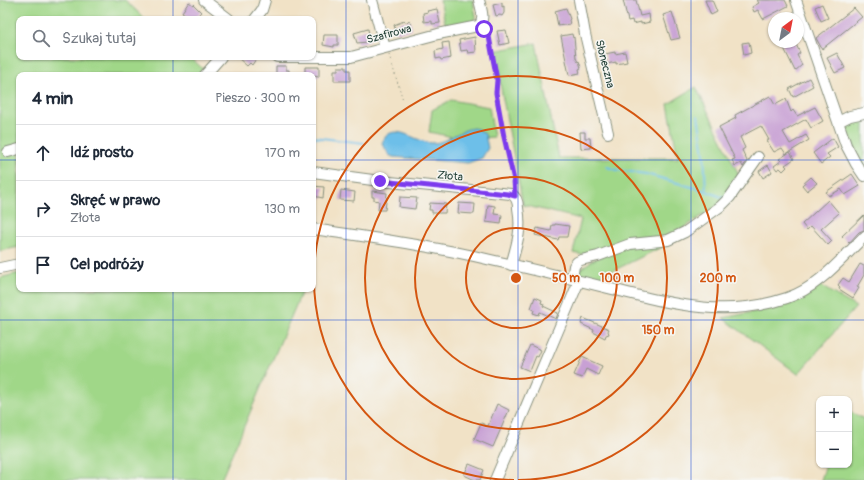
<!DOCTYPE html>
<html lang="pl">
<meta charset="utf-8">
<style>
body{margin:0;font-family:Pangolin,sans-serif;background:#f2f2f3;color:#1f2937}
.controls{position:absolute;right:12px;bottom:12px;display:grid;overflow:hidden;border-radius:8px;box-shadow:0 1px 3px #0004}
.controls button{width:36px;height:36px;display:grid;place-items:center;padding:0;border:0;border-bottom:1px solid #e0e1e3;background:#fff;color:#1f2937;font:20px sans-serif}
.compass{position:absolute;left:768px;top:12px;width:36px;height:36px;border-radius:50%;background:#fff;box-shadow:0 1px 3px #0004;rotate:32deg}
.stop{position:absolute;width:12px;height:12px;margin:-9px;border:3px solid #7c3aed;border-radius:50%;background:#fff}
.stop.end{background:#7c3aed;border-color:#fff;box-shadow:0 1px 4px #0008}
.list{margin:0;padding:0;list-style:none}
h2{display:flex;justify-content:space-between;align-items:center;height:52px;margin:0;padding:0 16px;font-size:17px}
h2 small{font-size:13px;font-weight:400;color:#747a83}
.list li{display:grid;grid-template-columns:26px 1fr auto;gap:12px;align-items:center;box-sizing:border-box;height:56px;padding:0 16px;border-top:1px solid #e0e1e3}
.list b{display:block;font-size:15px;white-space:nowrap}
.list p{margin:0;font-size:13px;white-space:nowrap;color:#747a83}
.list em{font-size:13px;font-style:normal;color:#747a83}
.icon{flex:none;width:22px;height:22px;fill:none;stroke:currentColor;stroke-width:2;stroke-linecap:round;stroke-linejoin:round}
.map{position:relative;flex:none;width:864px;height:480px;overflow:hidden}
.search{position:absolute;background:#fff;box-shadow:0 1px 3px #0004;left:16px;top:16px;width:300px;height:44px;display:flex;align-items:center;gap:10px;box-sizing:border-box;padding:0 14px;border-radius:8px;color:#747a83;font-size:15px}
.panel{position:absolute;background:#fff;box-shadow:0 1px 3px #0004;left:16px;top:72px;width:300px;height:220px;border-radius:8px}
.map>svg:first-child{display:block}
.green{fill:#a0d788;stroke:#608a5e}
.water{fill:#6dbfe9;stroke:#467e8e}
.lines{fill:none;stroke-linecap:round;stroke-linejoin:round}
.stream{stroke:#6dbfe9;stroke-width:2}
.building{fill:#c8a0d4}
.minor-casing{stroke:#88907d;stroke-width:12}
.path{stroke:#88907d;stroke-width:1;stroke-dasharray:1 3;stroke-linecap:butt}
.minor{stroke:#fff;stroke-width:10}
.route{stroke:#7c3aed;stroke-width:5}
.grid{fill:none;stroke:#1d4ed8;stroke-width:1;stroke-opacity:0.55}
.ring{fill:none;stroke:#d45610;stroke-width:2}
.labels{text-anchor:middle;dominant-baseline:central;stroke-width:3;stroke-linejoin:round;paint-order:stroke}
.street-label{font-size:11px;fill:#1f3d34;stroke:#f6f6f2}
.centre{fill:#d45610;stroke:#f6f6f2;stroke-width:2}
.ring-label{font-size:12px;text-anchor:middle;font-weight:bold;fill:#d45610;stroke:#f6f6f2;stroke-width:3;stroke-linejoin:round;paint-order:stroke}
</style>
<div class="map">
<svg width="864" height="480" viewBox="0 0 864 480">
<rect width="100%" height="100%" fill="#f6f6f2"/>
<filter id="ink" filterUnits="userSpaceOnUse"><feTurbulence type="fractalNoise" baseFrequency=".025" numOctaves="2"/><feDisplacementMap in="SourceGraphic" scale="8" xChannelSelector="R" yChannelSelector="G"/><feConvolveMatrix kernelMatrix="1 2 1 2 8 2 1 2 1" color-interpolation-filters="sRGB"/></filter>
<filter id="wash" filterUnits="userSpaceOnUse"><feTurbulence type="fractalNoise" baseFrequency=".012" numOctaves="4" result="noise"/><feDisplacementMap in="SourceGraphic" scale="16" xChannelSelector="R" yChannelSelector="G"/><feGaussianBlur stdDeviation="0.9" result="paint"/><feColorMatrix in="noise" values="0 0 0 0 0 0 0 0 0 0 0 0 0 0 0 0 0 1.4 0 .05"/><feComposite in="paint" operator="in"/></filter>
<g filter="url(#wash)">
<rect width="100%" height="100%" fill="#f1e2c6"/>
<path class="green" d="M0,0H125L145,19H19V57H190L203,69L198,75H19V247L0,251Z
M440,0H473L476,17L472,23L446,27Z
M536,43L559,158H678L668,104L696,87L741,179L726,200L673,235L588,256L573,253L581,219L523,205L494,51Z
M451,100L489,107L494,137L462,139L429,132L432,110Z
M856,115L864,117V168L861,164L844,124Z
M668,244L592,281L578,277L580,269L593,260L630,245Z
M19,273V289H303L221,480H0V278Z
M819,285L856,307L798,374L723,318L758,311L796,300Z
M849,411L864,419V480H821L826,465H849Z"/>
<path class="water" d="M473,128L478,129L485,134L488,148L482,158L468,163L393,157L389,155L382,143C392,119 414,142 432,143C447,143 458,130 473,128Z"/>
<g class="lines">
<path class="stream" d="M698,116L704,154L706,190
M313,137L364,143
M607,167L617,170L646,174L706,191L724,198"/>
</g>
<g id="blocks">
<path class="building" d="M623,0H636L640,16L649,14L650,22L641,24V22L633,24L632,20L628,21Z
M705,0H712L717,12L711,15Z
M757,0H785L788,6L763,19L758,10L754,12L752,7L759,3Z
M189,2L193,5V4L201,12L195,19H192L182,12Z
M502,3V7L504,6V13L502,16L500,15L496,16L493,5Z
M822,4L828,18L821,21L815,7Z
M566,8L570,19L569,20L570,24L558,26L555,11Z
M854,8L862,17L822,49L816,38Z
M437,9L440,23L432,24V21L424,22L423,13L428,12L427,11Z
M672,12L680,38L671,40L663,15Z
M404,21L405,22L410,21L412,30L396,32L394,25Z
M368,29L370,40L367,41V42L357,43L354,33Z
M506,30L509,43L500,45L497,31Z
M572,34L573,38L574,37L576,58L578,62L579,61L581,68L579,69L580,73L569,75L561,36Z
M324,35H338V45H334V47L323,45Z
M475,37L476,52L468,53L467,50L461,51L459,40Z
M449,42L451,58L441,60L440,58L436,59L435,51L443,49L442,43Z
M749,42L751,53L744,55L742,43Z
M781,42H795L800,53L797,55L802,65L795,71Z
M615,52V54L625,52L627,62L616,64V62L607,64L605,54Z
M837,53L845,68L835,73L827,58Z
M237,57H254L256,59L252,65L250,63L247,66Z
M276,66H286V70H289V75H276Z
M305,67H319V77L305,75Z
M338,67H346V70H350V81H334V70H338Z
M809,78L813,86L793,97L789,89Z
M770,96L775,105L786,99L791,112L793,110L797,116L815,107L823,121L811,128L806,119L783,132L790,144L806,135L809,140L786,154L782,148L774,152L767,141L769,140L761,126L740,137L745,148L742,150L747,161L743,167L741,163L735,166L732,160L735,159L719,127L736,118L735,115Z
M580,132H585V138H590L591,148L581,149Z
M833,138L838,147L827,154L830,157L821,164L813,153Z
M790,152L794,159L785,165L787,167L783,171L780,168L777,170L774,166L781,161L779,159Z
M768,165L772,172L763,178L759,171Z
M852,174L860,186L845,195L841,189L829,196L826,192Z
M811,177L817,183L807,191L802,185Z
M313,186L324,187L323,198L313,196Z
M341,190L355,192L354,201L340,200Z
M372,191L387,193L385,210H378L379,201L374,200V197H372Z
M400,197L417,198L415,209L399,207Z
M828,200L839,213L821,229L832,241L828,245L811,226L807,230L802,224Z
M430,203L446,204L445,213H432V210H429Z
M459,203L475,204L474,214L458,213Z
M488,205L495,206L494,214L502,215L501,224L486,222Z
M864,215V230L859,232L849,243L842,236Z
M555,224L569,226L567,237H559L558,240L535,235L537,228L551,231L552,225H555Z
M860,264L864,266V275L857,287L859,288L853,298L839,289L840,287L838,285L843,278L849,282Z
M535,297L542,300L541,303L544,304L543,306L558,313L556,319L540,312L539,315L533,313L534,310L531,308Z
M583,318L609,329L608,331L609,334L606,335L605,338L593,332L594,330L581,324Z
M530,345L541,350L538,357L536,356L530,371L520,367Z
M582,357L602,366L598,375L586,369L582,378L574,375Z
M497,404L509,410L493,447L474,439L481,423L488,426Z
M469,464L484,470L480,480H475L464,475Z"/>
</g>
</g>
<g filter="url(#ink)">
<use href="#blocks" fill-opacity="0" stroke="#88907d" stroke-width="1"/>
<g class="lines">
<g class="minor-casing">
<path id="minor" d="M204,0L229,19
M372,0L385,48
M579,0L585,34L608,133
M796,0L846,145L856,164L864,176
M255,19L262,10L265,0
M277,57H351L438,34L478,26C486,21 481,8 479,0
M205,75L221,57
M838,122L850,116L864,113
M8,152L19,149
M313,172L380,181L511,194C517,197 518,202 518,208C522,230 517,244 511,265
M313,229C373,238 433,246 491,260C532,269 572,279 612,289C672,304 725,319 787,298C818,288 841,259 864,237
M0,268L19,264
M572,279L574,266L577,262L581,260L598,256L630,244L661,241L668,240L685,232L721,206L730,197L758,157
M495,480L579,281"/>
</g>
<path class="path" d="M488,28L497,80L495,93L514,186
M389,55L403,100"/>
<use href="#minor" class="minor"/>
</g>
</g>
<g class="lines" filter="url(#ink)">
<path class="route" d="M380,181L508,194L515,196L514,180L504,137L496,93L497,80L488,31L484,29"/>
</g>
<path class="grid" d="M173,0V19M346,0V480M518,0V480M691,0V480M173,57V75M0,160H19M313,160H864M173,289V480M0,320H864"/>
<g class="ring">
<circle cx="516" cy="278" r="50"/>
<circle cx="516" cy="278" r="101"/>
<circle cx="516" cy="278" r="151"/>
<path d="M514 480A202 202 0 1 1 518 480"/>
</g>
<g class="labels">
<g class="street-label">
<text transform="translate(389 34) rotate(-15)">Szafirowa</text>
<text transform="translate(605 64) rotate(76)">Słoneczna</text>
<text transform="translate(450 176) rotate(5)">Złota</text>
</g>
</g>
<circle cx="516" cy="278" r="6" class="centre"/>
<g class="ring-label">
<text x="566" y="282">50 m</text>
<text x="617" y="282">100 m</text>
<text x="718" y="282">200 m</text>
<text x="658" y="334">150 m</text>
</g>
</svg>
<div class="controls">
<button>+</button>
<button>−</button>
</div>
<svg class="compass" viewBox="-18 -18 36 36"><path d="M0-13l5 13h-10z" fill="#e53935"/><path d="M0 13l5-13h-10z" fill="#747a83"/></svg>
<div class="stop" style="left:484px;top:29px"></div>
<div class="stop end" style="left:380px;top:181px"></div>
<div class="search"><svg class="icon" aria-label="search" viewBox="0 0 24 24"><circle cx="10" cy="10" r="6"/><path d="M15 15l6 6"/></svg>Szukaj tutaj</div>
<section class="panel">
<h2>4 min<small>Pieszo · 300 m</small></h2>
<ul class="list">
<li><svg class="icon" aria-label="ahead" viewBox="0 0 24 24"><path d="M12 20V5M6 11l6-6 6 6"/></svg><div><b>Idź prosto</b></div><em>170 m</em></li>
<li><svg class="icon" aria-label="right" viewBox="0 0 24 24"><path d="M7 20v-9h11M14 6l5 5-5 5"/></svg><div><b>Skręć w prawo</b><p>Złota</p></div><em>130 m</em></li>
<li><svg class="icon" aria-label="arrive" viewBox="0 0 24 24"><path d="M6 21V4h12l-3 4 3 4H6"/></svg><div><b>Cel podróży</b></div></li>
</ul>
</section>
</div>
